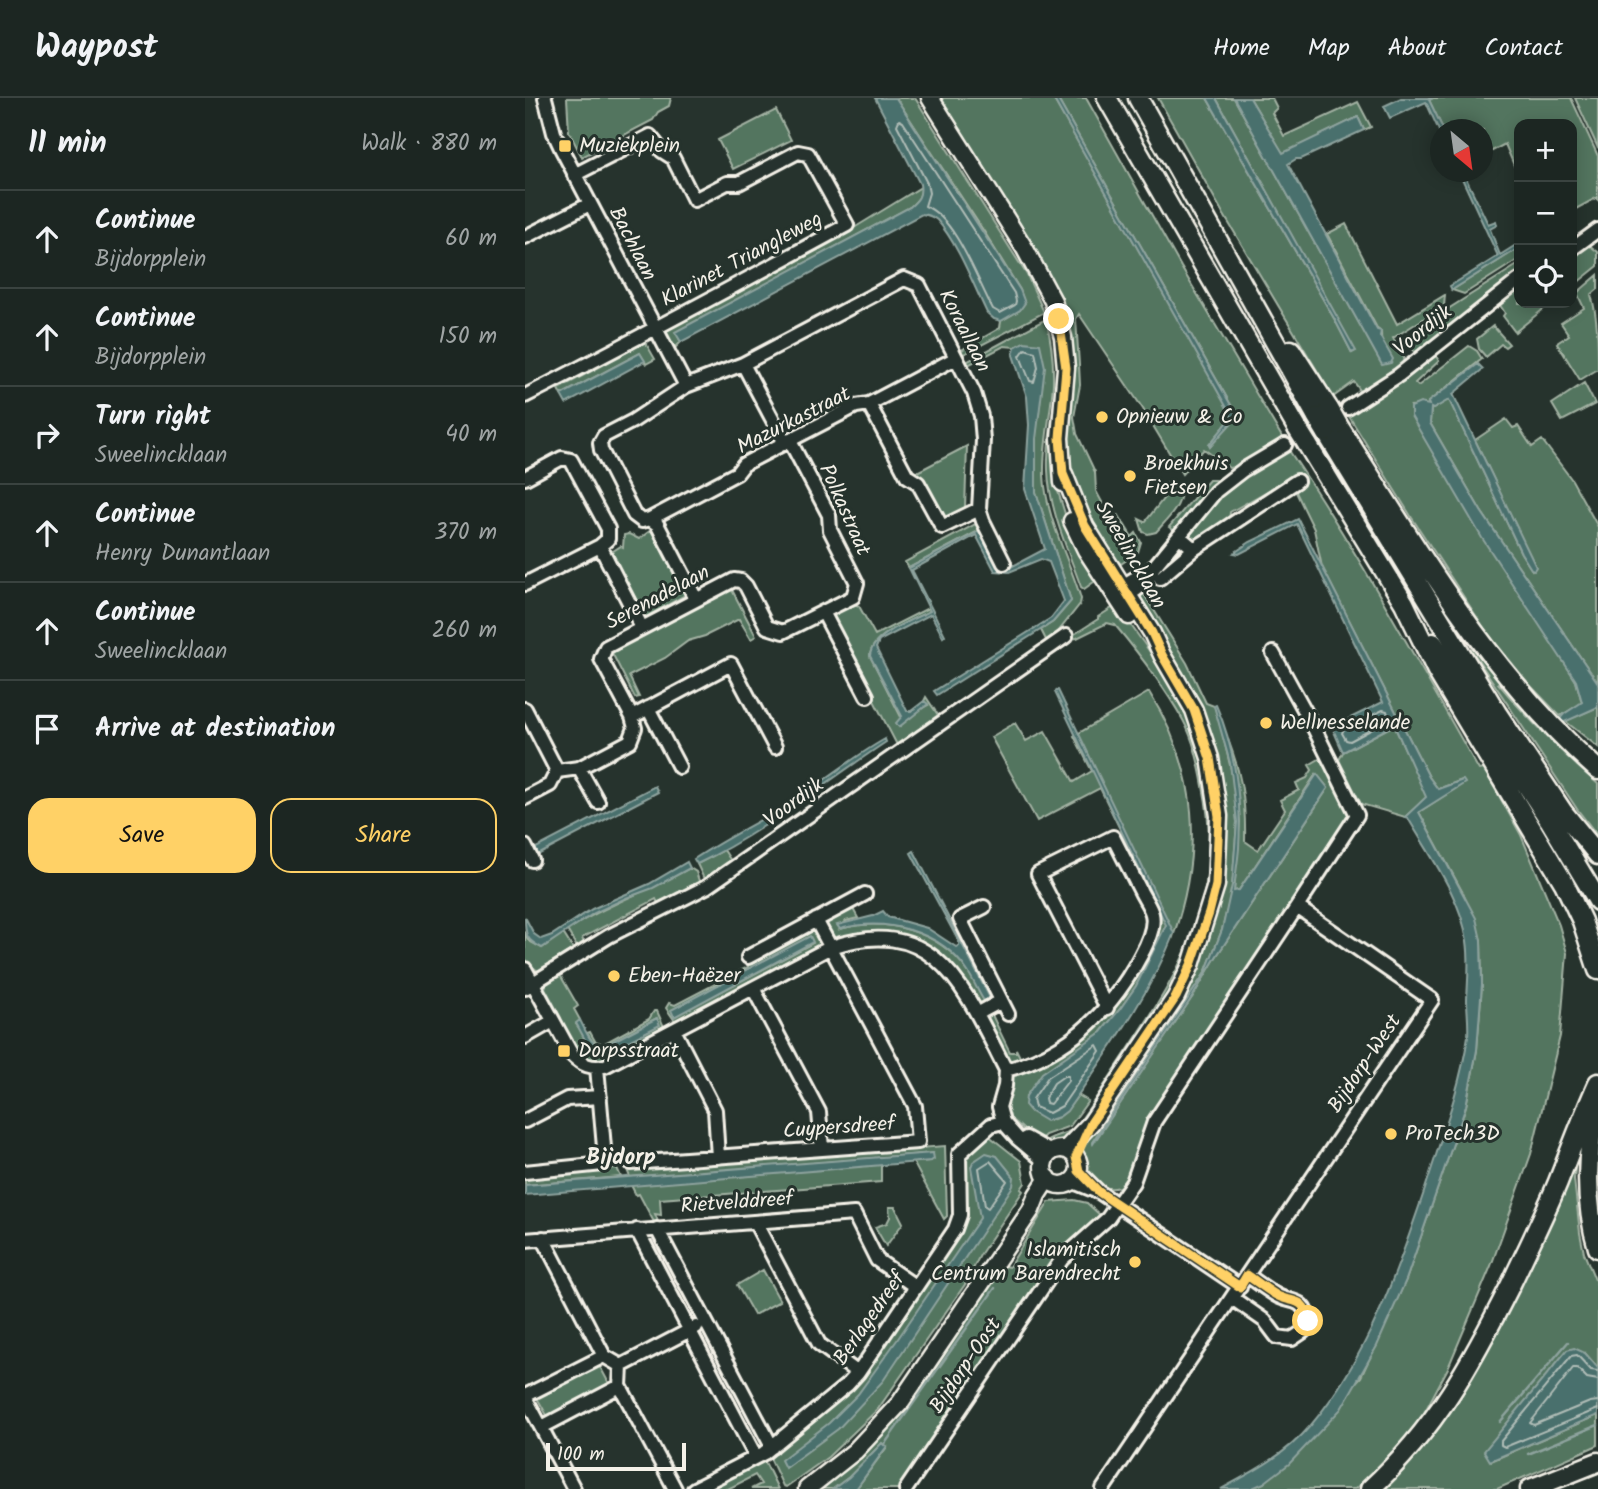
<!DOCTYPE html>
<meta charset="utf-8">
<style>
body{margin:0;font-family:Kalam,sans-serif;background:#29322f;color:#f1f3f6}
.controls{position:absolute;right:21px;top:21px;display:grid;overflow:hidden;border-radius:14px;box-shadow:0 4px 18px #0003}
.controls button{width:63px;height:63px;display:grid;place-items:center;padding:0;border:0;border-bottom:2px solid #3a4340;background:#1c2622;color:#f1f3f6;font:35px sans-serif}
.compass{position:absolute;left:905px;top:21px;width:63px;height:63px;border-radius:50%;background:#1c2622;box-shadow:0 4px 18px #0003;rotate:151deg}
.scale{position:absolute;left:21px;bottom:18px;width:140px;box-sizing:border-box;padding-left:7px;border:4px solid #f4f1e8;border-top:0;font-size:19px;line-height:24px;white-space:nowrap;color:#f4f1e8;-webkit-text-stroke:5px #26332d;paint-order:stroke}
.stop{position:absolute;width:21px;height:21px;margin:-16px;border:5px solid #ffd166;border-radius:50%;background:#fff}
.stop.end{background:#ffd166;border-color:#fff;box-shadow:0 2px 7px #0008}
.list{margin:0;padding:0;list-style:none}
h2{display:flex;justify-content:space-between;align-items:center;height:91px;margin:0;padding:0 28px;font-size:30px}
h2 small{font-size:23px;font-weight:400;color:#a0a5a5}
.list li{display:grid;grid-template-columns:46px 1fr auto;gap:21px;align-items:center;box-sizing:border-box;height:98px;padding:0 28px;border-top:2px solid #3a4340}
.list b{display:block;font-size:26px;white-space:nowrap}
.list p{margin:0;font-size:23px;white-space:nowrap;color:#a0a5a5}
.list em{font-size:23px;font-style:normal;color:#a0a5a5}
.actions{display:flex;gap:14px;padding:21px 28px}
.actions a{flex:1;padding:16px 0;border:2px solid #ffd166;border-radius:21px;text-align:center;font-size:24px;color:#ffd166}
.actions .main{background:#ffd166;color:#111}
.icon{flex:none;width:38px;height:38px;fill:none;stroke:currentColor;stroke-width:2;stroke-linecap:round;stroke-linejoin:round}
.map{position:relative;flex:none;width:1073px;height:1391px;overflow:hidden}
header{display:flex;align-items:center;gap:42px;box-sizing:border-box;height:98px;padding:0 35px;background:#1c2622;border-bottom:2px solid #3a4340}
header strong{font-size:33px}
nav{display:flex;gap:38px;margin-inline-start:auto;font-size:24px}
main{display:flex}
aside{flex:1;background:#1c2622}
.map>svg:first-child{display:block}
.green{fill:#52745e;stroke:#a3b2a3;stroke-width:2;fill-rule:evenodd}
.water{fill:#4a6f6d;stroke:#8ea39e;stroke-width:2}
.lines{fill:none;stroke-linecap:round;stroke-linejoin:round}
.shore{stroke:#b0bdb7;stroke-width:2}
.stream{stroke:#8ea39e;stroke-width:2.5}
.minor-tunnel{stroke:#455049;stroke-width:12;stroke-dasharray:12 6;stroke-linecap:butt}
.minor-casing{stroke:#f4f1e8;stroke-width:18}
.major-casing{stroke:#f4f1e8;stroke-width:21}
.highway-casing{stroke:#f4f1e8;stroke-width:23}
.minor{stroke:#26332d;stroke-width:12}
.major{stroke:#26332d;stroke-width:16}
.highway{stroke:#26332d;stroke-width:18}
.highway-bridge-casing{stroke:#f4f1e8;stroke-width:23;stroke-linecap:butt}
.highway-bridge{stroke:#26332d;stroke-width:18}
.route{stroke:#ffd166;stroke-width:9}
.poi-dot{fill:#ffd166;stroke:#26332d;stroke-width:2.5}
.labels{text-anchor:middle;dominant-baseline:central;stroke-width:6;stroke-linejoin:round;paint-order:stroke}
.poi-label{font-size:21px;fill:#f4f1e8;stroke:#26332d;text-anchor:start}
.street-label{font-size:21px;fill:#f4f1e8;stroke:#26332d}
.neighbourhood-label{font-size:23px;font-weight:bold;fill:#f4f1e8;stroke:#26332d}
</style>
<header>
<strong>Waypost</strong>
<nav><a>Home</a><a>Map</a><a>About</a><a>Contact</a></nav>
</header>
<main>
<aside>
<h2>11 min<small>Walk · 880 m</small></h2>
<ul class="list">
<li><svg class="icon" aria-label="ahead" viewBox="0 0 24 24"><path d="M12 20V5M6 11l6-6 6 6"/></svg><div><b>Continue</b><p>Bijdorpplein</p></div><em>60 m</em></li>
<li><svg class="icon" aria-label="ahead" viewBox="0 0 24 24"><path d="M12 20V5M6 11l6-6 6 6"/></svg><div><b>Continue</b><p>Bijdorpplein</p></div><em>150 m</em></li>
<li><svg class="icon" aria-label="right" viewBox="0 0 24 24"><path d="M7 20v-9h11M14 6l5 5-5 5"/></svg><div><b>Turn right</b><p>Sweelincklaan</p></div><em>40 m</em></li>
<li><svg class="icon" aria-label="ahead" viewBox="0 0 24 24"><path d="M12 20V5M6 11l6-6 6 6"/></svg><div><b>Continue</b><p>Henry Dunantlaan</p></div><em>370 m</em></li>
<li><svg class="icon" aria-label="ahead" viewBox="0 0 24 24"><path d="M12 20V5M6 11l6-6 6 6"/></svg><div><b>Continue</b><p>Sweelincklaan</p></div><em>260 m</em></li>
<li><svg class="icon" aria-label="arrive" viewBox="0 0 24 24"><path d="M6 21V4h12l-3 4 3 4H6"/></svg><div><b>Arrive at destination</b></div></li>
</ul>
<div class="actions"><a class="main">Save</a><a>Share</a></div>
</aside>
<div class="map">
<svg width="1073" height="1391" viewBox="0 0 1073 1391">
<rect width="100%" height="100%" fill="#26332d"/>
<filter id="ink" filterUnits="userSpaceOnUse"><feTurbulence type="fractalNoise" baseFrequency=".0143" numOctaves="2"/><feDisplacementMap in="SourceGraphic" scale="14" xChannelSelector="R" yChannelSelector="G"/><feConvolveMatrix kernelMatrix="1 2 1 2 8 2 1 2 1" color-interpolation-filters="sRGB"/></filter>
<g filter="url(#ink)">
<path class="green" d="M42,0H146L144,8L133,14L128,22L57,59L44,34Z
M371,0H390L502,177L518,212V215L437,257L435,253L475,230L476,223L495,212L499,205L495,192L460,135Z
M396,0H399L515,183L535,245L531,387L542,422L573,481L559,491L556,489C543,452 524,412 523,372C521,329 538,288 531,245C523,195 493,155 467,112C443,75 420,38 396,0Z
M410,0H528L708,319L684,347L685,349L711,316L532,0H561L656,169L757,339C750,344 747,349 741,355C733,362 715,368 704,370L679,351L657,376L618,311L554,216L551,221L554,267L555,287L549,319L552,336L570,374L571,393L578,406L590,418L604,446L605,452L612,447L611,445L606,440L593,416L607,439L611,435L616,444L613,454L596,466L594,464L588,468L565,430L546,375L542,349V233Z
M633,0H682L810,222L827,255L830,253L691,0H709L857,266L856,233L853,232L802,136L821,126L872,226L920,197L919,208L868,240L879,259L876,270L831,299L834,291L829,284L808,299L699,117Z
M725,0H747L752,10L747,15L759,38L833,4L846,29L839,32L833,19L758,56Z
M908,0H1046L1073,58V102L1071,100L1047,113V26H994V79L980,46L958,58V32L918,31L904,2Z
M1050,0H1073V50Z
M251,12L266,42L208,71L193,42Z
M396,89C397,99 391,103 385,109L151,234L156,244L149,251L141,235L142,229L329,130Z
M1064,147L1073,154V168L1047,189V161Z
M994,150V161L939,196L927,192Z
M994,166V177L891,256L886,250L884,240L890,232Z
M1073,177V191L1066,197C1073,218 1073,249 1073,271L1055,282L1032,245L1044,237L1036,225L1059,210L1052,195Z
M994,188V205H1026L990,234L978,218L980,215L973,204Z
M521,221C526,242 529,264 528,286C526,317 518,346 519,377C521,421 544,460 556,501L555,506L525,544L521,542L516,532L528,524L546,503L511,394V341L499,244L490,249L479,248L443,267L441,264Z
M968,228L984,246L980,249L976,246L961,259L954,251L952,241Z
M119,242L130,261L121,266L115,255L36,297L33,291L108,251V247Z
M944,248L952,253L957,261L903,304L904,307L886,308L1051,583L1057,605L1035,618L1004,586L963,536L887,420L822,315L906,259L911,258L914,263L890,285L893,288Z
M1059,285L1070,306L1037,323L1027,306Z
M924,301L996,455L1007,472L1010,469L950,342L981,321L988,330L993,328L1007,349L1017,342L1047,382L1073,429V585L956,413L905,325L906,309L908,311Z
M442,348L440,410L419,421L392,374Z
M763,351C833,453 892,564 954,672L959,671L996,737L1034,827L1042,855L1035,938L1006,1056L966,1168L923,1270L898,1317L865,1359L830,1391H725L739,1385L836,1279L881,1182L941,1008L952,952L957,886L956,842L938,795L894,714L939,685L937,682L913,691L904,679L797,469L789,431L769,390V378L705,414L704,423L674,442H670L666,439L665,432L697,396L721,377Z
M684,382H690L692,386L670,408L651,434L644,429Z
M643,386L655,391C659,406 641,423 631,434L623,436L618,434L614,421L620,424L646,391Z
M454,424L475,466L489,467L484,470L473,469L453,433L384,470L380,464Z
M126,432L160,497L119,520L85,455L96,448L98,449L99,437L104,436L114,441Z
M206,490L231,538L226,541L214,521L180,538L163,543L140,560L104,578L114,599L110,600L86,553Z
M617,493L662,565L681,605L689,608L693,617L709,684L712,724L707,792L697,832L680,875L568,1045L668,898L691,859L803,690L791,676L714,792L709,793L715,724L711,684L700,634C716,673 721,701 720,743L733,752L760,712L755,702L774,692L771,685L782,680L787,672L784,667L796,660L826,719L625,1021L600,1086C582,1097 572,1085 559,1072L558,1051L574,1022L673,866L688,825L695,796L694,674L614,506Z
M327,505L334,508L350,537L403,510L405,513C387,522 346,537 345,558L377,621L403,607L399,603L401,599L413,617L372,647L344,593L345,590L306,516Z
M593,509L647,585L667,621L687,701L684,796L656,878L558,1027C545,1040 536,1051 517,1046C525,1037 540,1037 550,1030C569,1004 586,977 604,950C661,865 700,795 678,688C674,666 669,642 658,622C639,588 615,557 590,527L582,525L552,540L546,541L545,539L573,521V519L587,510Z
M951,549L975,583L973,585C1004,622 1036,655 1073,686V738L1052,711L946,551Z
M624,594C674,673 678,752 648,839L641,827L611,888L595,911L576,934L548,955L501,998L526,1022C539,1018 545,1008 553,997L563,1003L545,1028L520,1037L513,1044L498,1034V1031L489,1023L486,1025L482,1022C479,1006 484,991 487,975L558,939L632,822L633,809L575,690L512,723L466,639L490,625L501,643L520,633L549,684L567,673L549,638Z
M1073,609V649L1040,623Z
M869,627L902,699L880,719L836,706L814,662L818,654Z
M199,752L208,766L179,781L172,766Z
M165,770L171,774L175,786L135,809L131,801L57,840L60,847L52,849L42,832C82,806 124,793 165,770Z
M327,809L333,820L321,823L315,831C360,819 413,832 442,872C459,896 471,927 485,954H491V951L496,961L481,965L408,853L385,840L356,835L333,836L309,841L304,838L298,828L300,819Z
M289,829L299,848L152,926L141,910L144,905L150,907L223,869V864ZM284,839L288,845L150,918L147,912Z
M38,835L48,851L13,873L8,869L5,870L0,860V836L4,843L17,850Z
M34,875L53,908L49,911L55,922L51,926L75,956L132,920L79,948C69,948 67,943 62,935L65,934L70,943L78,946L124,921L129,913H132L140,931L77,964C51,967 44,941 33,922L36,920L20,890L22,883Z
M463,1037L496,1063L500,1085L496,1091L498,1093L455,1157L441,1185L353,1311L303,1359L261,1389L258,1388L244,1358L325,1288L435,1129L437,1060Z
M420,1048L422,1118L419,1121L388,1064L406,1063L408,1055L139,1077L105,1079L102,1072Z
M1052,1053L1049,1081L1055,1135L1059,1155L1073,1189V1270L1060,1255L966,1363L1073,1317V1347L972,1391H856L899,1348L936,1297Z
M356,1066V1084L135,1101L136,1117L130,1116L134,1126H130L114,1096L111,1097L106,1087Z
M92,1070L96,1079L0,1087V1078Z
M549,1102L562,1105L577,1119L529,1163L375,1391H331L362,1349L357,1345L324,1379L308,1391H290L351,1341L456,1197L480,1168L484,1169L524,1104Z
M364,1109H370L378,1125L361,1148L350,1129L362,1125L365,1119Z
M238,1172L255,1203L229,1217L212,1187Z
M73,1265L86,1289L24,1321L11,1298Z
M238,1360L253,1391H226L236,1386L230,1377L203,1391H177Z"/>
<path class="water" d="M350,0H371L495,192L500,205L495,212L476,223L469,221L462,215C448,186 433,146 412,122C407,118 403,117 397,116L156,244L150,234L385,109C393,102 397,98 395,86Z
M528,0H532L711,316V320L685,349L684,347L707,319Z
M682,0H691L831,253L827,255L810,222Z
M709,0H725L758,55L833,19L839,32L776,61H771L763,66L852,232L856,233L855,238L868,261L866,265L857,267Z
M876,0H908L904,2L918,31L916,32L915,35L901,4L865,20L859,8Z
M934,74H938L963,126L971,123L972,127L965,131L975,157L994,145V150L927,192L925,188L973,158Z
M499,244L515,246L520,269L511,341V394L546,503L528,524L412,597L409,593L526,520L539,503L524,464L516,461L484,474L470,473L451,437L387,472L420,537L418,539L406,516L354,543L351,550L382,613H386L399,603L403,606L374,629L371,625L377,618L345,558C346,537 387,522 405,513L384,470L454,433L473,469L484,470L520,451L500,391L504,327L502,299L488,257L490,249Z
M115,255L120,263L41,306L36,297Z
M953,266L958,271L928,296L1011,469L1009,472L1006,471L996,455L924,302L908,311L906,310L905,325L956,413L1073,585V609L1035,626L1033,623L1039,616L1057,604L1051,583L957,440L886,318V309L895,305L904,307L903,304Z
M773,421L904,679L913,691L938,682L940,685L894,714L951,820L956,842L957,886L952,952L941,1008L881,1182L852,1248L816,1311L764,1366L739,1385L725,1391H696C728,1374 762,1356 786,1327C843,1259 872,1174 900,1091C916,1040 935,991 943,938C944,926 942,913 942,901C943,881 945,863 942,843C936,799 905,758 883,720L880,719L901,699L869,627L818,654L807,629L858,604L772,426L714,456L709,455L725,444Z
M533,592L649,835C624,899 581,956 542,1013L534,1019L521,1023L506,1014L500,1007L501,998L517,975L576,934L595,911L611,888L641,827L530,594Z
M691,607C710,649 717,704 714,750C713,764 710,779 709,793L714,792L792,676L803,690L691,859L668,898L568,1046L567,1044L680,875L697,832L707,787L712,724L705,665L689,608Z
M360,641L361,644C299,685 239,734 172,766L169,761C199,741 231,725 262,707C296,686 326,660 360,641Z
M130,688L133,694L9,759L5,753Z
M389,753L465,900L459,903C453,894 449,883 443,874C416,832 360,819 315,831L312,827L348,818L358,813L363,819L402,830L431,849L434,848V844L386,755Z
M162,764L165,770L128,790L101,800L69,815L17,850C1,842 0,837 0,819L9,836L16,841L27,837L67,811L124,786Z
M285,838L288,844L149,919L146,912Z
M132,920L135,927L82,954L75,956L66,953L51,925L55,922C61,933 65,948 79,948Z
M408,1055L409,1061L406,1063L0,1097V1087Z
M461,1055L472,1058L489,1079L488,1088L358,1283L313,1331L260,1370L256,1362L304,1325L333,1296L372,1242L455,1120L446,1069L448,1064Z
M1049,1250L1060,1255L1073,1270V1317L965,1363L959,1353L1042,1252Z
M357,1345L362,1348L331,1391H308L324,1379Z"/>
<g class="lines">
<path class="shore" d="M374,22L378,24L489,195L491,203L490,207L475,215L468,211C452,182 431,120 400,108L404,95L402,85L372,27Z
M500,251L510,254L513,269L509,284L505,283L495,258Z
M858,612L862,613L864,622L825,643L821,642L817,635L819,631Z
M572,947L575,953L537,1008L524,1015L510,1009L508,1001L523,979Z
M539,978H543V983L525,1006L521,1005L520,1000L529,985Z
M465,1063L482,1083L463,1110L460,1108L454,1070Z
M1073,1273L1066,1272L1052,1257L1046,1258L976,1343V1347L980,1349L1073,1311
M1073,1282L1062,1280L1052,1270H1048L1005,1325L1009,1327L1065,1304L1073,1303"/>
<path class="stream" d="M975,1324L1043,1244
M359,1347L470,1190
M1003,1356L1073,1327"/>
<path class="minor-tunnel" d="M760,347L823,310"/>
<g class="minor-casing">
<path id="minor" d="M20,0L29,35L36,50L161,288
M0,139L65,106
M1047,151L1073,132
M218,266L260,345
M0,298C109,243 215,185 322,127L283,56L273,54L214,85H202L169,102L148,60L137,53L125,38L49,77
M344,306L382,378L393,385L417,429L454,411
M823,310L874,277L994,182
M0,380L37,360L46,362L83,431V441L75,448
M125,421L212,375L219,366L331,308L344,306L431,260
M654,438L669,451L772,383
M635,480L669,451
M0,486L75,448L117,530
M594,493L597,488L628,470
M597,498C610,496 624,483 628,470L691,393L718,372L760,347
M171,501L132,426L125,421L117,423L109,417L76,352L75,345L79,338L108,323L161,288L218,266L379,181L394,187L449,295L456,318L458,342L454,411L458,423L479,465
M298,514L342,598
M748,555L786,624L832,717L772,809
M123,610L154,669
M0,611L32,673
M107,619L76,561L81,549L209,482L216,483L221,488L242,529L258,534L328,499L332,485L305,432L304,417L265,343
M54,670L73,704
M0,700L25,687L32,673L54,670L105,643L110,630L107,619L206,566L250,649
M0,748L7,762
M459,809L435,821L483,916
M223,859L340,796
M0,871L47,957C57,967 66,971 80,968L306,849C413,814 440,893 481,972L480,988L474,1009L478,1024L493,1041L519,1063
M0,890L84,838L181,789L541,538
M228,890L294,1014L297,1050
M452,916L476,903
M149,932L190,1012L193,1059
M0,939L28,923
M481,972C543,956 587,912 616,857C622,846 630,828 627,816C625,808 618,799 615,792C606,774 597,757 588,739L513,776L582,910
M0,1023L42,1001L75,999
M501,1040L526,1054
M106,1065L393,1044L390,1008L291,822
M553,1073L574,1094L715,1189
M0,1074L78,1066L80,1061L72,969
M546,1083L573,1094
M230,1124L294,1246L333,1275
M132,1131L247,1349
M112,1132L231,1359
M18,1140L79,1258L96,1268L95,1288L150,1391
M0,1142L329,1116L352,1162L391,1189
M707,1200L740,1223L752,1239L767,1241L779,1233L782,1217C776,1199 764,1205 751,1197C741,1191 732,1184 722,1177
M96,1268L171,1229
M0,1298L79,1258
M0,1299L49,1391
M17,1329L95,1288
M169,1391L239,1355L323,1286L333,1275L430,1131L435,1117L434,1056L466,1027L478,1024
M381,1391L537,1161L583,1120L608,1084L629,1024L772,809L907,902L578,1391"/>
</g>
<g class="major-casing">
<path id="major" d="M405,0L500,151L528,203L538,239L541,270L535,340L538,385
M539,376L560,428L627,535L637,557L669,612L685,660L694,718L691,787L666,867L651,899L566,1025L541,1051
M547,423L561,452L604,518
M518 1069a18 18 0 1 1 36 0a18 18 0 1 1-36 0Z
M282,1391L330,1353L375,1305L506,1112L512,1097L523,1080"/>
</g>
<g class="highway-casing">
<path id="highway" d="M582,0L772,330
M613,0L792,319
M766,252L804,311
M813,327C892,450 963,575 1073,672
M801,334L972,615L1038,714L1073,757
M782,346L879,505L912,573L1039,785L1057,823L1073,872
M908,545L1025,723L1073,803
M1072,1003C1062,1052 1058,1102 1073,1150
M845,1391C911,1330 946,1266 986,1186C1002,1152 1019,1118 1033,1084C1046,1051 1058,1018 1073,985
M1005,1391L1073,1364"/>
</g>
<use href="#minor" class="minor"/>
<use href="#major" class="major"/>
<use href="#highway" class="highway"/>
<g class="highway-bridge-casing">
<path id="highway-bridge" d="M804,311L813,327
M792,319L801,334
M772,330L782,346"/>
</g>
<use href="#highway-bridge" class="highway-bridge"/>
</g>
</g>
<g class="lines" filter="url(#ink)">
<path class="route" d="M534,221L541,270L535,340L538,376L560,428L627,535L637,557L669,612L685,660L694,718L691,787L684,815L666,867L651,899L566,1025L551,1059L554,1073L574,1094L715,1189L722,1177C732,1184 741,1191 751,1197C766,1206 780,1197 783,1223"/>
</g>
<g class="poi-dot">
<rect x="33" y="41" width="14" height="14" rx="3.5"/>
<circle cx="577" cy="319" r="7"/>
<circle cx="605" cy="378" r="7"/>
<circle cx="741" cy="625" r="7"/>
<circle cx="89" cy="878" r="7"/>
<rect x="32" y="946" width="14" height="14" rx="3.5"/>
<circle cx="866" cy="1036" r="7"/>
<circle cx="610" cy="1164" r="7"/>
</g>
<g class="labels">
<g class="poi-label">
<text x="54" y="48">Muziekplein</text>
<text x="591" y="319">Opnieuw &amp; Co</text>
<text x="619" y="366">Broekhuis<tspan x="619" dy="24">Fietsen</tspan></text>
<text x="755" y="625">Wellnesselande</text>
<text x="103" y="878">Eben-Haëzer</text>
<text x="53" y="953">Dorpsstraat</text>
<text x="880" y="1036">ProTech3D</text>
<text x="596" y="1152" text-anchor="end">Islamitisch<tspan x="596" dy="24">Centrum Barendrecht</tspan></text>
</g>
<g class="street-label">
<text transform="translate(107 146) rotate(63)">Bachlaan</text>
<text transform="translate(217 162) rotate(-28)">Klarinet Triangleweg</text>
<text transform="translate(439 233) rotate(63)">Koraallaan</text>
<text transform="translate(898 233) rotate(-39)">Voordijk</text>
<text transform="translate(269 323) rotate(-27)">Mazurkastraat</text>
<text transform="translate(319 412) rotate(66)">Polkastraat</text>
<text transform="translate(605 457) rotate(60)">Sweelincklaan</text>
<text transform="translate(133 500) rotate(-28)">Serenadelaan</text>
<text transform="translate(269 705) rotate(-36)">Voordijk</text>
<text transform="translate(840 966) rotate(-56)">Bijdorp-West</text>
<text transform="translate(314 1030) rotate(-4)">Cuypersdreef</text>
<text transform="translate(212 1105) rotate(-4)">Rietvelddreef</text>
<text transform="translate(345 1221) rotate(-55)">Berlagedreef</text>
<text transform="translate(441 1268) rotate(-56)">Bijdorp-Oost</text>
</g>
<g class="neighbourhood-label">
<text x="96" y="1060">Bijdorp</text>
</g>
</g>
</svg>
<div class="controls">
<button>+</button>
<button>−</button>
<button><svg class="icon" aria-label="locate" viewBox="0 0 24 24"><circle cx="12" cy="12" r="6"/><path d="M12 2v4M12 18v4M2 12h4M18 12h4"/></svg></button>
</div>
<svg class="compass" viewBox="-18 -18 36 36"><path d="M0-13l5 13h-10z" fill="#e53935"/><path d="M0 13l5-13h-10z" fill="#a0a5a5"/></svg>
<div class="scale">100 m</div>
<div class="stop" style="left:783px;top:1223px"></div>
<div class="stop end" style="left:534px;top:221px"></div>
</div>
</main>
